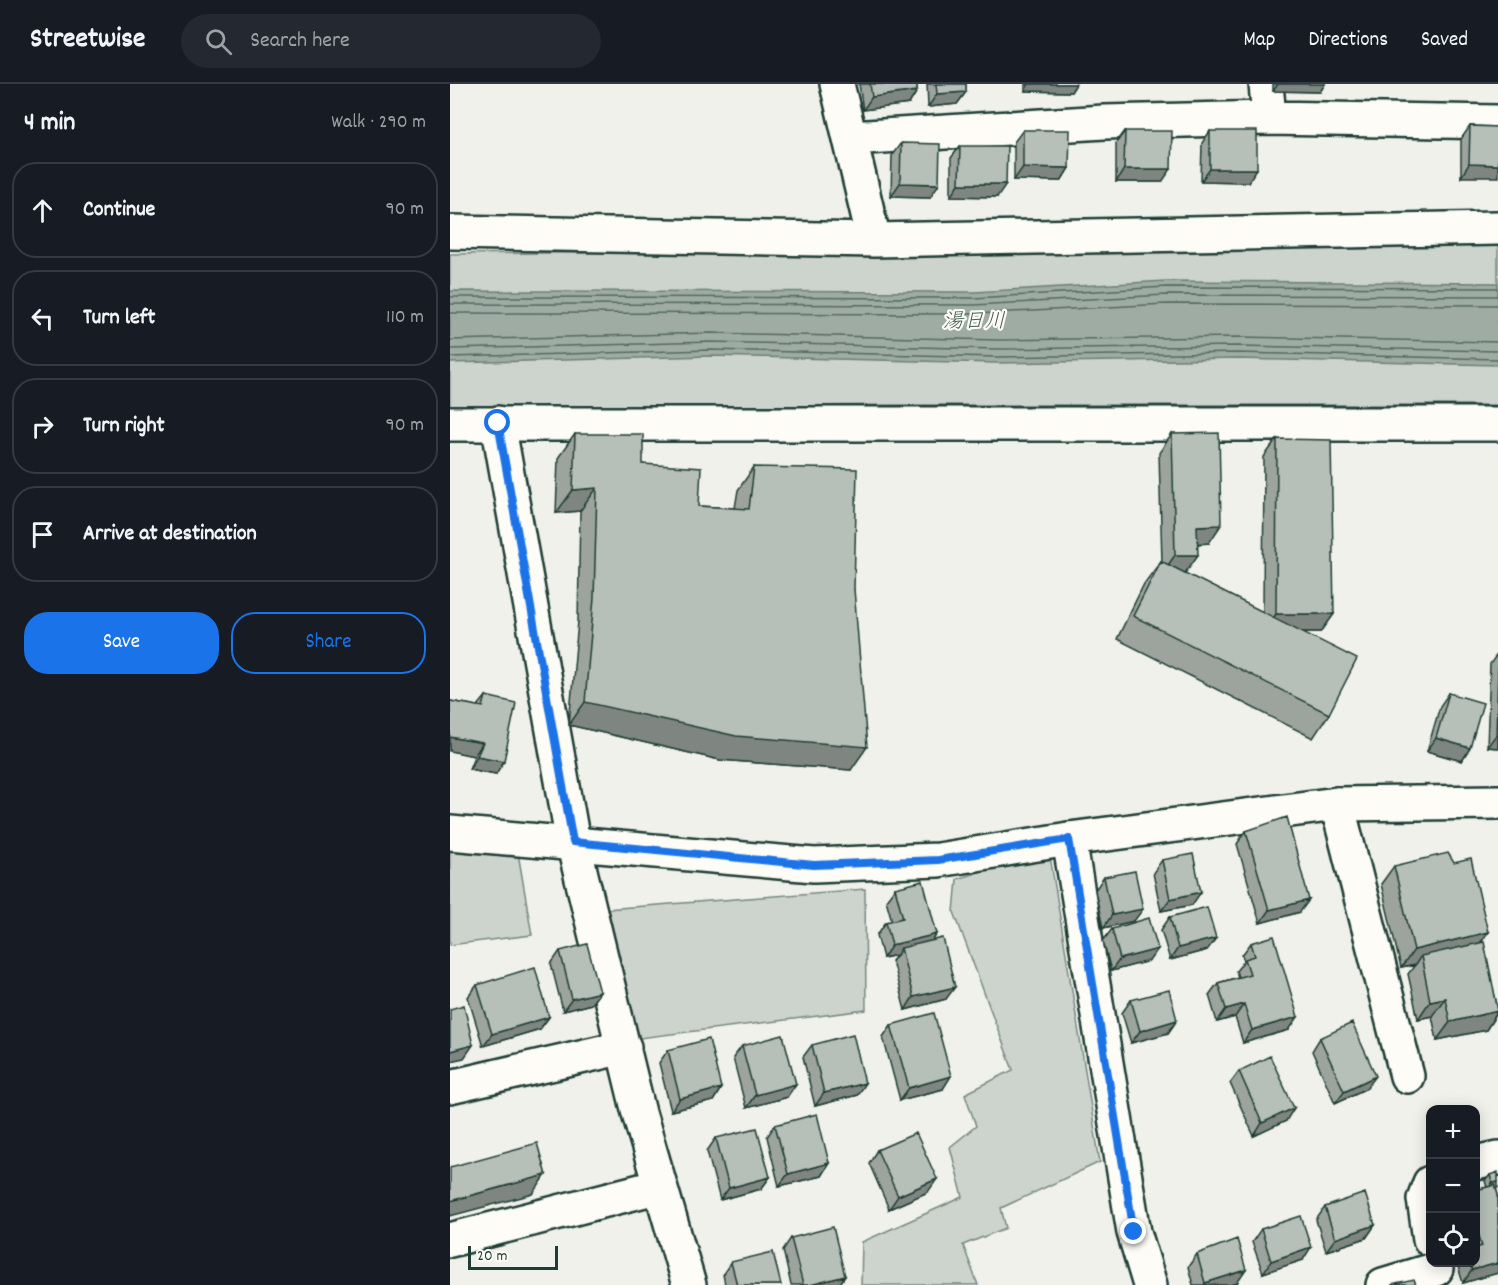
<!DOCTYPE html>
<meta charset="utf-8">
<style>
body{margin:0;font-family:Dekko,"Klee One",sans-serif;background:#242831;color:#f1f3f6}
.controls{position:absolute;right:18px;bottom:18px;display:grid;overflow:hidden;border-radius:12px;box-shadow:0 3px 15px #0003}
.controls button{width:54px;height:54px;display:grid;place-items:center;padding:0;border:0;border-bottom:2px solid #363941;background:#171b24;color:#f1f3f6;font:30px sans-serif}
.scale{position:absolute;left:18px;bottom:15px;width:90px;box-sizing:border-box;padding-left:6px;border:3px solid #1f3d34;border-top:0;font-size:16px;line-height:21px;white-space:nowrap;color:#1f3d34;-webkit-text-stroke:4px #fdfcf7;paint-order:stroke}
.stop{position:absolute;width:18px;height:18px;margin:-14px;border:4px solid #1a73e8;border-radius:50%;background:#fff}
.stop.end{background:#1a73e8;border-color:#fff;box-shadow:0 2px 6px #0008}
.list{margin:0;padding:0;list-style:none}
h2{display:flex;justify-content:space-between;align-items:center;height:78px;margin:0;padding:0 24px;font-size:26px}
h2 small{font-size:20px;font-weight:400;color:#9ea1a6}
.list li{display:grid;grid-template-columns:39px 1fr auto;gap:18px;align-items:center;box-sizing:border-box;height:96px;margin:0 12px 12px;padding:0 12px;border:2px solid #363941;border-radius:24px}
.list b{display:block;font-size:22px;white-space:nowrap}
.list em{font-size:20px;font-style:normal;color:#9ea1a6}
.actions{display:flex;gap:12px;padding:18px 24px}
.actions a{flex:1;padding:14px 0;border:2px solid #1a73e8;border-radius:24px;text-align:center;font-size:21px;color:#1a73e8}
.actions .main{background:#1a73e8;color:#fff}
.icon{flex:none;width:33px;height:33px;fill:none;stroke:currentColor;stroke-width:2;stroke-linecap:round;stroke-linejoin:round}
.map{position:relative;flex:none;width:1048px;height:1201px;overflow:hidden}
header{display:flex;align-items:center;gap:36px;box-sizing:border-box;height:84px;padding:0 30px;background:#171b24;border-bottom:2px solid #363941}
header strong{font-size:28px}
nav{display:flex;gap:33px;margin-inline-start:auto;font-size:21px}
.search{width:420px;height:54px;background:#242831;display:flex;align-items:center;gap:15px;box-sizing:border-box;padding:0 21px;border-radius:33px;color:#9ea1a6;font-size:22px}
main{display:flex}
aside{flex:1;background:#171b24}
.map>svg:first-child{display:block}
.green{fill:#cdd3cd;stroke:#768880;stroke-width:1.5}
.water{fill:#9faca4;stroke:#6c8077;stroke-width:1.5}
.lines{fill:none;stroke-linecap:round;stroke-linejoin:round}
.shore{stroke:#526961;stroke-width:1.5}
.minor-casing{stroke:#1f3d34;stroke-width:38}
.tertiary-casing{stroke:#1f3d34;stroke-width:38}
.minor{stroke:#fdfcf7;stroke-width:33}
.tertiary{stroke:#fdfcf7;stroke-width:33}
.wall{fill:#9da49e;stroke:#1f3d34;stroke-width:1.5}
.shaded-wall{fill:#7f8681;stroke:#1f3d34;stroke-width:1.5}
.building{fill:#b6bfb8;stroke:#1f3d34;stroke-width:1.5}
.route{stroke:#1a73e8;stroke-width:8}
.labels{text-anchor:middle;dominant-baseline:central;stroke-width:4.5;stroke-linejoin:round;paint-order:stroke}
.water-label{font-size:21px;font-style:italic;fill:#455e56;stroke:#fdfcf7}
</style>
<header>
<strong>Streetwise</strong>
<div class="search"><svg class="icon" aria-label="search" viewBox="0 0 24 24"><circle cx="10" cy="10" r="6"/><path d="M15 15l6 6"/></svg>Search here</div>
<nav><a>Map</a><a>Directions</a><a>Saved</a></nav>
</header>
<main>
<aside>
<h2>4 min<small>Walk · 290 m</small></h2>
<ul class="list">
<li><svg class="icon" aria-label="ahead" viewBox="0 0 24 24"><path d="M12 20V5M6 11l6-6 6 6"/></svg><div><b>Continue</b></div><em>90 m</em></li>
<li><svg class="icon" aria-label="left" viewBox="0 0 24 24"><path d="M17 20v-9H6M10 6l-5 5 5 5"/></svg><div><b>Turn left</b></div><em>110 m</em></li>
<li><svg class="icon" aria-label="right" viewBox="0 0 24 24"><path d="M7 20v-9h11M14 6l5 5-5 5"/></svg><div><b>Turn right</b></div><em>90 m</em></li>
<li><svg class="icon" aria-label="arrive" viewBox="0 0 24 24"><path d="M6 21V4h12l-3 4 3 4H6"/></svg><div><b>Arrive at destination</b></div></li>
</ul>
<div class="actions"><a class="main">Save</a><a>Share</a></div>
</aside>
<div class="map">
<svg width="1048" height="1201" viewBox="0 0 1048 1201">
<rect width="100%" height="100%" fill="#f0f1eb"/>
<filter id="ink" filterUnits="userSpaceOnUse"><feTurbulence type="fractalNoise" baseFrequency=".0167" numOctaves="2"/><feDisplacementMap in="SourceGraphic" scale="12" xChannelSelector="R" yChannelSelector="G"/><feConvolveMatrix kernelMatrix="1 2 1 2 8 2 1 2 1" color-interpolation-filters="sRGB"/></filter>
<g filter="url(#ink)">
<path class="green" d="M1048,145V321H447L0,326V170L449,165Z
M0,761L67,763L82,851L0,861Z
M599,766L650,1078L551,1124L556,1144L513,1161L528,1201H411L412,1158L513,1113L500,1063L526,1042L515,1010L563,986L504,828L507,795Z
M415,805L416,926L181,955L156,825Z"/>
<path class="water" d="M716,197L1048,199V281L789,275L547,279L261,272L0,279V207L524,208Z"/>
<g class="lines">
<path class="shore" d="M0,213L524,214L716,203L1048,204
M0,220L524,221L716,211L1048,212
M0,229L524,230L716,220L1048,221
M0,256L261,249L547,256L789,253L1048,258
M0,265L261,258L547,265L789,262L1048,267
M0,273L261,266L547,273L789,269L1048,275"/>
<g class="minor-casing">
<path id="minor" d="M387,0L424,156
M816,0L819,34
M401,54L654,38L819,34L1048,38
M0,148L424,156L1048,144
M48,339L123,758L189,1029L239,1201
M0,340H1048
M887,720L957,992
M619,755L684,1148L700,1201
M0,1003L174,963
M1026,1079L1048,1074
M980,1099L974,1115L980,1155
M0,1156L210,1102
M933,1201L986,1185"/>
</g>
<g class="tertiary-casing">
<path id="tertiary" d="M0,749L364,781L488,776L619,755L887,720L1048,718"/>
</g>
<use href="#minor" class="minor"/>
<use href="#tertiary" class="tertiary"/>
</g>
<path class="wall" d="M409,0H467V7L459,20L413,26Z
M477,0H516V8L507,20L478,23Z
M575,0H626L621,8L575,7Z
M823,0H875L870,8L823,7Z
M1020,42L1048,43L1011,93V55Z
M573,46L619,84L611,97L564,96V58Z
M675,47L712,98H666V59Z
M760,47L798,98L751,97L752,59Z
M451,59L480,113L441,112L442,71Z
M510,62L547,113L501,112V74Z
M125,350L193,380L249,422L285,424L288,406L304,383L404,505L401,686L270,676L119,641L128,537L130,427L106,429L108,374Z
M722,350L759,459L748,460L735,489H734L813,528L814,373L827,355L884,530L871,548H853L879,630L863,654L667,555L694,500L711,477L712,478L709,369Z
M1048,569V664L1037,663L1040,580Z
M999,609L1020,664L1012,677L977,667L990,622Z
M36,612L46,690L19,685L24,672L0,667V617L28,622Z
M796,747L850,828L810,839L787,760Z
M712,776L742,821L711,827L703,789Z
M944,782L1038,848L1031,859L1048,924V928L1036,946L987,956L982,932L968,935L958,890L965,881L951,884L931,800Z
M654,793L684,837L653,844L645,806Z
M445,804L487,850L482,856L496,915L455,926L442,877L447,871L433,874L427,851L436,838L442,837L436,816Z
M720,833L766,854L757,866L720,876L711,846Z
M662,845L699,877L661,887L653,857Z
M801,859L839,946L793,959L785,933L767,938L759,911L768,899L788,893L786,887L794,877L792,871Z
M110,867L150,908L141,920L113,927L101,880Z
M27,901L99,933L90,945L33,962L18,913Z
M681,916L727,936L718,949L681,959L672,929Z
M441,941L493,1005L450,1016L433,953Z
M870,954L917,1004L885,1019L862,967Z
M362,961L407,1011L365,1022L353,973Z
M292,962L337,1013L296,1024L283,974Z
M218,966L271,1004L263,1017L221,1027L209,979Z
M789,987L836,1037L804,1052L780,999Z
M325,1041L379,1079L371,1092L329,1102L317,1053Z
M266,1054L320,1093L311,1105L270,1116L257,1067Z
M427,1066L478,1108L439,1125L419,1079Z
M1040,1091L1046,1104L1048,1111V1189L1013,1199L1007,1179H1026V1106L1037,1103L1035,1097Z
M875,1123L925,1141L916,1154L876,1167L866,1136Z
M811,1145L853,1176L813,1189L802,1158Z
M341,1154L395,1192L389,1201H341L333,1166Z
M747,1170L787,1199L781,1201H743L738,1183Z
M281,1178L331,1201H275L273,1190Z"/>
<path class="shaded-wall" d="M579,0H626L621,8L575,7Z
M828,0H875L870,8L823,7Z
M467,7L459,20L413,26L422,13Z
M516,8L507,20L478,23L487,10Z
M1019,80L1048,81V93H1011Z
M573,83L619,84L611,97L564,96Z
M674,85H721L712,98H666Z
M760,85H807L798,98L751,97Z
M450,99L489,100L480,113L441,112Z
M509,100H556L547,113L501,112Z
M147,404L130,427L106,429L123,406Z
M771,441L759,459L735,460L747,442Z
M725,471H748L735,489L712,490Z
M826,530H884L871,548H813Z
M135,618L417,663L401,686L270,676L119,641Z
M1046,651H1048V664L1037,663Z
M0,653L33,659L24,672L0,667Z
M986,654L1020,664L1012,677L977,667Z
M27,672L54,677L46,690L19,685Z
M751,808L742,821L711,827L720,815Z
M859,816L850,828L810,839L819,826Z
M693,825L684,837L653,844L662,831Z
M1038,848L1025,866L971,872L965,881L951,884L964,866Z
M487,850L478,863L451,864L447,871L433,874L442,861Z
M766,854L757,866L720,876L728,864Z
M708,865L699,877L661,887L670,875Z
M505,903L496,915L455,926L463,913Z
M150,908L141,920L113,927L122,915Z
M995,914L982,932L968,935L980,917Z
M794,920L785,933L767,938L776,925Z
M1048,927L1036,946L987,956L1000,938Z
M99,933L90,945L33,962L42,950Z
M848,933L839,946L793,959L802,946Z
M727,936L718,949L681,959L690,947Z
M23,961L14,974L0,977V967Z
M501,992L493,1005L450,1016L459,1004Z
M926,992L917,1004L885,1019L894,1007Z
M415,999L407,1011L365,1022L374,1009Z
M346,1000L337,1013L296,1024L305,1011Z
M271,1004L263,1017L221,1027L230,1015Z
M844,1024L836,1037L804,1052L812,1039Z
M379,1079L371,1092L329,1102L338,1090Z
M96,1091L83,1110L0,1132V1117Z
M320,1093L311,1105L270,1116L279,1104Z
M487,1095L478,1108L439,1125L448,1112Z
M1048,1098V1104L1038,1106L1042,1099Z
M925,1141L916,1154L876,1167L885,1155Z
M861,1163L853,1176L813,1189L821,1177Z
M1048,1179V1189L1013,1199L1022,1186Z
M796,1186L787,1199L781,1201H754L755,1199Z
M395,1192L389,1201H360Z"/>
<path class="building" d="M420,0H467V7L422,13Z
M486,0H516V8L487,10Z
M1020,42L1048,43V81L1019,80Z
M573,46H620L619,84L573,83Z
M675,47H722L721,85H674Z
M760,47H807V85H760Z
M451,59L490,60L489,100L450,99Z
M510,62H557L556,100H509Z
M769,349L771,441L747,442L748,471H725L722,350Z
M125,350H193V380L251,384L249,422L299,425L304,383L407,385L404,505L417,663L286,652L135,618L144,514L147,404L123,406Z
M827,355L881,356L884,530H826Z
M711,477L907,575L879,630L683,532Z
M1048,586V651H1046Z
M999,609L1033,619L1020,664L986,654Z
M36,612L66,619L54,677L27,672L33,659L0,653V617L33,623Z
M837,733L859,816L819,826L796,747Z
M998,769L1004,779L1021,775L1038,848L964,866L944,782Z
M743,770L751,808L720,815L712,776Z
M685,787L693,825L662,831L654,793Z
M473,797L487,850L442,861L436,838L453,834L445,804Z
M757,823L766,854L728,864L720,833Z
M699,834L708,865L670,875L662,845Z
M824,852L848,933L802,946L794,920L776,925L768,899L800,890L795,875L805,872L801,859Z
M493,854L505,903L463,913L451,864Z
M1034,858L1048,927L1000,938L995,914L980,917L971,872Z
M137,860L150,908L122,915L110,867Z
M85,883L99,933L42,950L27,901Z
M719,906L727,936L690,947L681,916Z
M14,921L23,961L0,967V925Z
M484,929L501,992L459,1004L441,941Z
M902,939L926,992L894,1007L870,954Z
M403,950L415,999L374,1009L362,961Z
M333,951L346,1000L305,1011L292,962Z
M259,955L271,1004L230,1015L218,966Z
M820,972L844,1024L812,1039L789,987Z
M367,1030L379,1079L338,1090L325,1041Z
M307,1044L320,1093L279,1104L266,1054Z
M466,1049L487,1095L448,1112L427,1066Z
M87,1059L96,1091L0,1117V1083Z
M1048,1088V1098L1042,1099L1040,1091Z
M1045,1101L1048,1111V1179L1022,1186L1019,1179H1026V1164L1032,1162L1027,1145H1026V1106Z
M915,1109L925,1141L885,1155L875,1123Z
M851,1132L861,1163L821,1177L811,1145Z
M383,1143L395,1192L360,1201H353L341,1154Z
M787,1155L796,1186L755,1199L747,1170Z
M323,1168L331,1201H287L281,1178Z
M964,1196L966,1201H941Z"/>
</g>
<g class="lines" filter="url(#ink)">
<path class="route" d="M48,339L123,758L364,781L488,776L619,755L684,1148"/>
</g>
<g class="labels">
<g class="water-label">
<text x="524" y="239">湯日川</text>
</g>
</g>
</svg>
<div class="controls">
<button>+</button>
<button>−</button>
<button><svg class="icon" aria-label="locate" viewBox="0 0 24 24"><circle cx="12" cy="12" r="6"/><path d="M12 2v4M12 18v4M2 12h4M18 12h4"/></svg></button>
</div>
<div class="scale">20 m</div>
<div class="stop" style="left:48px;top:339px"></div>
<div class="stop end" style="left:684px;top:1148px"></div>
</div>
</main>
